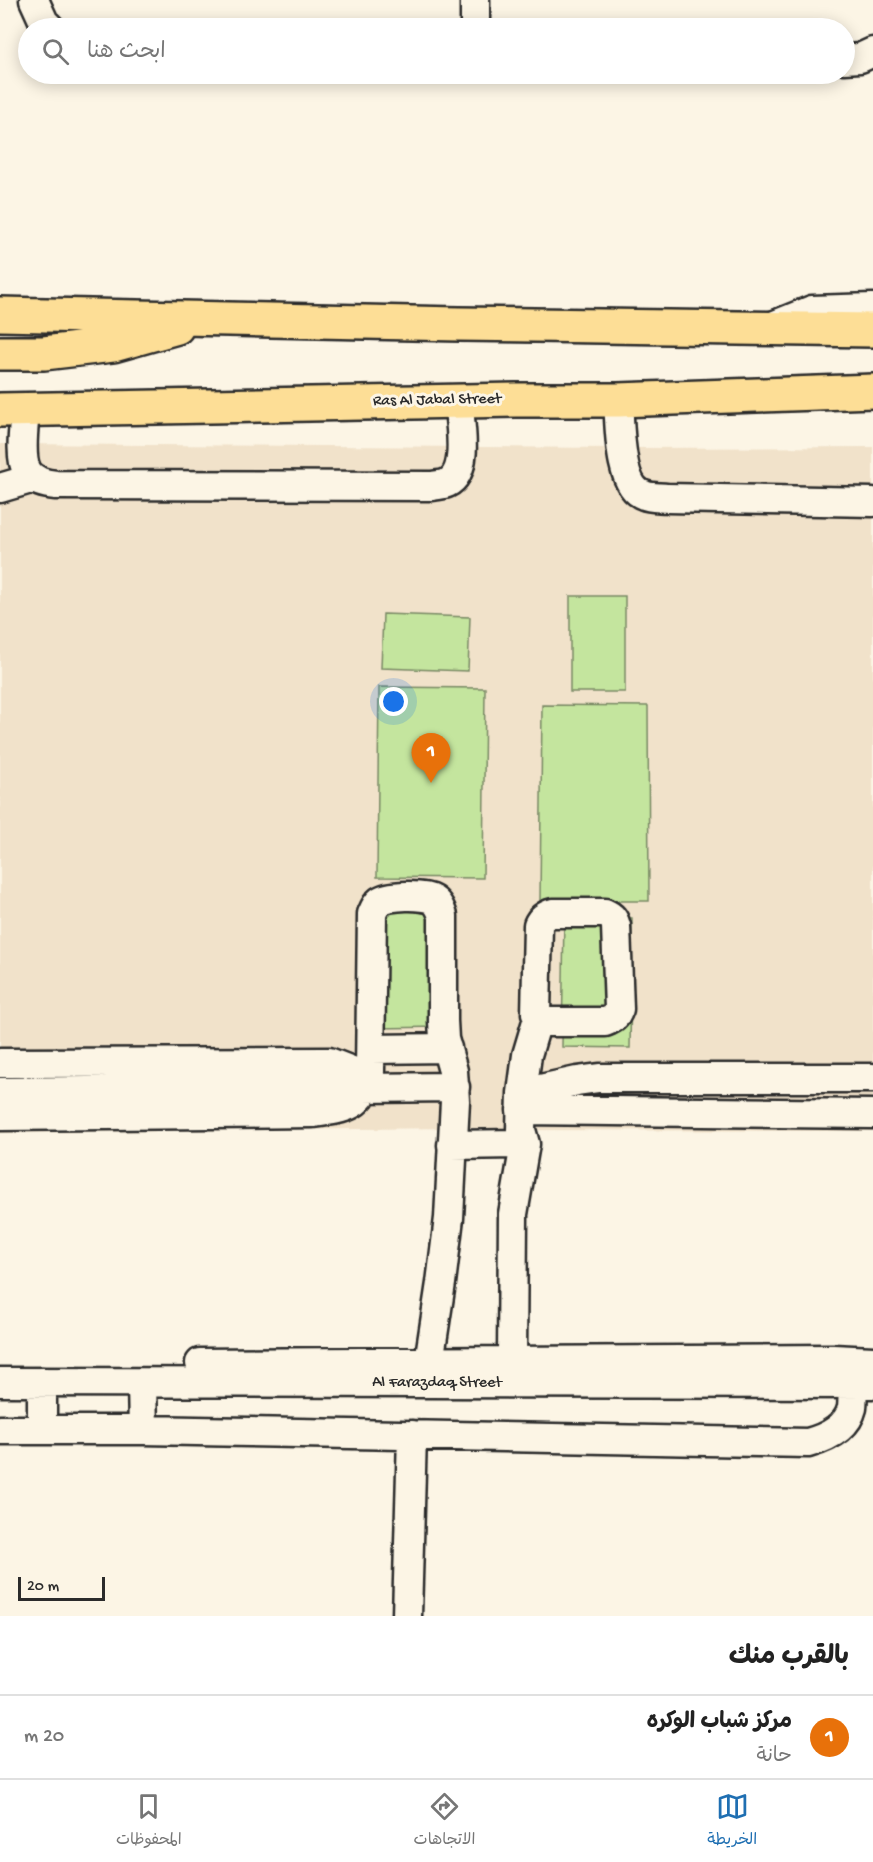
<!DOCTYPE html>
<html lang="ar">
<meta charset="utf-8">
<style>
body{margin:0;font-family:"Gochi Hand","Playpen Sans Arabic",sans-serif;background:#f6f6f6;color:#222;direction:rtl}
.scale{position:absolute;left:18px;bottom:15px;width:87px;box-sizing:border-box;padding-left:6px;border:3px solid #2b2b2b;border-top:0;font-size:16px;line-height:21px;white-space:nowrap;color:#2b2b2b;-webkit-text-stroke:4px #fcf5e5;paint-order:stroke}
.you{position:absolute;left:394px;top:702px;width:21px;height:21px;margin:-15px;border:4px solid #fff;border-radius:50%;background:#1a73e8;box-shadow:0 0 0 9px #1a73e833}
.badge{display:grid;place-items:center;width:39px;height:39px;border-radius:50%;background:#1f6fb2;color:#fff;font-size:20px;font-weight:700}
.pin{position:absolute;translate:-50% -50px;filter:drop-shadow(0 2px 3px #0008)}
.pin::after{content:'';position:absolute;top:32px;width:21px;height:18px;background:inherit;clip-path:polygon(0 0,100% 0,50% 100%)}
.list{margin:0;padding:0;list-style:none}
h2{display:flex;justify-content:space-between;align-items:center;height:78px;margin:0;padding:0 24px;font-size:26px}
h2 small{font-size:20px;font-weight:400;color:#767676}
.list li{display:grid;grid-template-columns:39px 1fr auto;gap:18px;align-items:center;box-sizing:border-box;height:84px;padding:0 24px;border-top:2px solid #e0e0e0}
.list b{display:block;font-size:22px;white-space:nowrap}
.list p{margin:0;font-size:20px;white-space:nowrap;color:#767676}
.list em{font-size:20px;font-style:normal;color:#767676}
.icon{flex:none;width:33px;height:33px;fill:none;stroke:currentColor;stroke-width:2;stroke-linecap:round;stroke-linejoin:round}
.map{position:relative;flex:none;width:873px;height:1616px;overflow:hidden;direction:ltr}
.search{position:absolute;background:#fff;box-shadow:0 3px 15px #0003;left:18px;right:18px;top:18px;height:66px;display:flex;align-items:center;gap:15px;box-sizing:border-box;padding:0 21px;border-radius:33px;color:#767676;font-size:22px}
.sheet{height:162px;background:#fff}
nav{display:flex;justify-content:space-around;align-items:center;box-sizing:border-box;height:84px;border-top:2px solid #e0e0e0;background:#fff;font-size:16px;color:#767676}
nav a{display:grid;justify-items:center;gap:3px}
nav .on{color:#1f6fb2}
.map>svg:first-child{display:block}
.built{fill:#f1e2ca}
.green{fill:#c4e59e;stroke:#788864;stroke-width:1.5}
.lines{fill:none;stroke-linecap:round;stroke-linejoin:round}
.minor-casing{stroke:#2b2b2b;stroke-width:33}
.major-casing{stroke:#2b2b2b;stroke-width:38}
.minor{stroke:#fcf5e5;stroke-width:28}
.major{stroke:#fdde96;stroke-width:33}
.labels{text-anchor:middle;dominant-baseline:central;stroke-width:6;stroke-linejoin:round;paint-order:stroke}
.street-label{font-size:16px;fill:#2b2b2b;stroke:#fcf5e5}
</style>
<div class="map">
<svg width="873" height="1616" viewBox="0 0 873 1616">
<rect width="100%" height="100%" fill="#fcf5e5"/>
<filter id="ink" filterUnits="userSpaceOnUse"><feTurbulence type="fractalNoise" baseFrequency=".0167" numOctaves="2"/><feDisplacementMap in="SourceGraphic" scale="12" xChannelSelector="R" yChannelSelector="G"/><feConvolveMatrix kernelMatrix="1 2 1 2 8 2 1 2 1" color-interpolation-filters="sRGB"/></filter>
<g filter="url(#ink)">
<path class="built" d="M0,444L622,448L873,447V1131L512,1130L453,1128L0,1133Z"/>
<path class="green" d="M570,596H625V692H570Z
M383,614L470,617L468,671L381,668Z
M379,687L485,688L483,878L377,877Z
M542,705L648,706L649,901H540Z
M440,910V1027L377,1028L375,911Z
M564,917L632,918L630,1048L562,1047Z"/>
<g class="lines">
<g class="minor-casing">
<path id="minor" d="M34,0L44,22L50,28
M475,28V0
M844,59L860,58L873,52
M770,327L812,310L873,308
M618,400C620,422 618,487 644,495C651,498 660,497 667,498L873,502
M25,410C24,426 19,457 27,471C33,482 46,484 56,485L433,486C437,485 443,485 447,483C470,472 460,422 458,401
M0,488L34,478
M553,913H605C612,916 614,919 616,926L619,1009C616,1017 613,1019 605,1022H546L541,1021L536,1014L538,925C541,918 545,915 553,913Z
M371,1049L447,1048
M0,1063L329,1062L352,1071L368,1088
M0,1092L455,1087
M522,1093L577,1081L599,1078H873
M521,1110L873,1114
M0,1116L313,1113C345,1109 365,1107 370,1071L372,914C374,909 376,904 380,901C388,895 424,894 433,900C439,904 441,910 443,916V1021L444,1039L453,1071L455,1101L449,1218L441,1283L429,1362
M452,1145L525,1144
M512,1361L513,1214L525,1144L521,1130L522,1093L527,1055L538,1018
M200,1363L833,1359L873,1361
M0,1382L873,1384
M42,1382V1430
M142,1383L143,1430
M0,1430H143L808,1443C826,1438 847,1428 852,1408C853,1400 852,1391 853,1383
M407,1616L412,1435"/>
</g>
<g class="major-casing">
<path id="major" d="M0,314L459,324L873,330
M0,353H44L113,345L177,327
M0,410L516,400H618L873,391"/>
</g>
<use href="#minor" class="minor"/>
<use href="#major" class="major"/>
</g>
</g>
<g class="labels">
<g class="street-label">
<text transform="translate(437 401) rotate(-1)">Ras Al Jabal Street</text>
<text x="437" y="1383">Al Farazdaq Street</text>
</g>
</g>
</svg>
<div class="scale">20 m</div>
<div class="you"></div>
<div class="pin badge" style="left:431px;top:783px;background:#e8710a">1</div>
<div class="search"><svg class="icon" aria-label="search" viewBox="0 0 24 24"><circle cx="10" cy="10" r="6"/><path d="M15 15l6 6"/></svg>ابحث هنا</div>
</div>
<section class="sheet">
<h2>بالقرب منك<small></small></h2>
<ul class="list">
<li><span class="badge" style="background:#e8710a">1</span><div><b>مركز شباب الوكره</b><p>حانة</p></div><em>20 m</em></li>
</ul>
</section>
<nav>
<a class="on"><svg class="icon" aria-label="map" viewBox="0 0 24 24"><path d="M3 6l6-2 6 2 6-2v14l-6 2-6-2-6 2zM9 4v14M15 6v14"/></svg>الخريطة</a>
<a><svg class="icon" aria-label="directions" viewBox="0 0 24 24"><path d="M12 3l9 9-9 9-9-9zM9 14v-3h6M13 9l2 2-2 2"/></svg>الاتجاهات</a>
<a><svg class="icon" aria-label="saved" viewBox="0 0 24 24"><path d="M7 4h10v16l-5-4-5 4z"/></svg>المحفوظات</a>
</nav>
